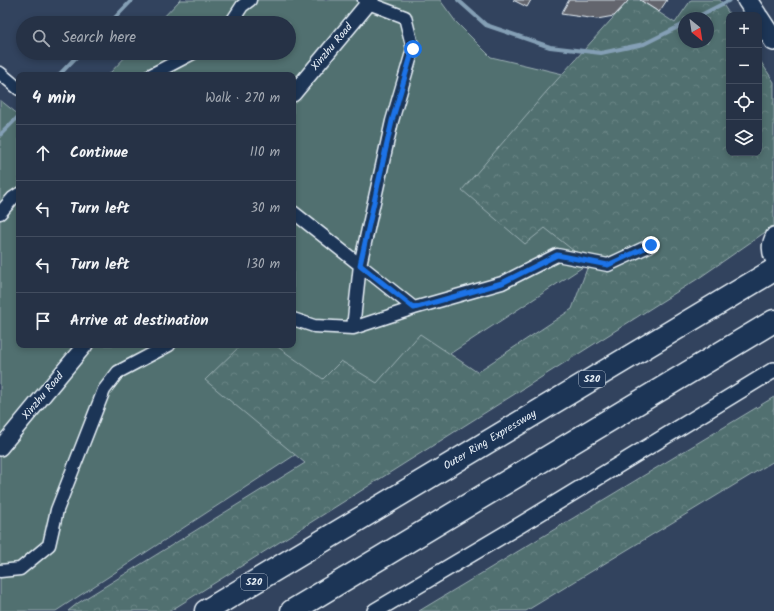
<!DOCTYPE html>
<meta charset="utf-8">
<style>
body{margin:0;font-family:Kalam,sans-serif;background:#323e51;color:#f1f3f6}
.controls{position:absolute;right:12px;top:12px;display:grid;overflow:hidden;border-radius:8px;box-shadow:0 2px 6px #0003}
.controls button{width:36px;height:36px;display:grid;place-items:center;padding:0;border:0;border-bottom:1px solid #424d5f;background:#263246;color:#f1f3f6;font:20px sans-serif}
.compass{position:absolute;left:678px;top:12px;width:36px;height:36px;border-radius:50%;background:#263246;box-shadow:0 2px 6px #0003;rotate:150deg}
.stop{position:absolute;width:12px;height:12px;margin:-9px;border:3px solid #1a73e8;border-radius:50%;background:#fff}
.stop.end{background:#1a73e8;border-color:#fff;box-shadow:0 1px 4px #0008}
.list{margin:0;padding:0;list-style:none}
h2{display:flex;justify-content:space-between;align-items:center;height:52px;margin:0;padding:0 16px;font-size:17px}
h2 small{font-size:13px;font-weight:400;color:#a4aab3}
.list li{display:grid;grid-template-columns:26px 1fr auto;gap:12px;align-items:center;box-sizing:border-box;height:56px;padding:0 16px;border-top:1px solid #424d5f}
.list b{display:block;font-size:15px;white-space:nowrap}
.list em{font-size:13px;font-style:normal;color:#a4aab3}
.icon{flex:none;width:22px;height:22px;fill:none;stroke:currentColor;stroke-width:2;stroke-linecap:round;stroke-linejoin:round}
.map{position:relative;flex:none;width:774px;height:611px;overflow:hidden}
.search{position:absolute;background:#263246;box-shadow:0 2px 6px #0003;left:16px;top:16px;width:280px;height:44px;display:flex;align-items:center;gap:10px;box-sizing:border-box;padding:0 14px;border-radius:22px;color:#a4aab3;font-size:15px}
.panel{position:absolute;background:#263246;box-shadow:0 2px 6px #0003;left:16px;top:72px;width:280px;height:276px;border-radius:8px}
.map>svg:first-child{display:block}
.green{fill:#517070;stroke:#9cb0b4}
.forest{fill:url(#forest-crowns);stroke:#9cb0b4;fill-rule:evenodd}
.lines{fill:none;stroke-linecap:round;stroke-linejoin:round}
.stream{stroke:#849fb5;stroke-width:4}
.building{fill:#63656d;stroke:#e8f1f8}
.minor-casing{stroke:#e8f1f8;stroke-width:15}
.tertiary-casing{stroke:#e8f1f8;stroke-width:18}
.primary-casing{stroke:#e8f1f8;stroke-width:22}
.motorway-casing{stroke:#e8f1f8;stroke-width:25}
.minor{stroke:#1d3557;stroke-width:12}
.tertiary{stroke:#1d3557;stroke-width:15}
.primary{stroke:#1d3557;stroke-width:19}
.motorway{stroke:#1d3557;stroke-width:22}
.route{stroke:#1a73e8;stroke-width:5}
.labels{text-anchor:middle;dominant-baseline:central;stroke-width:3;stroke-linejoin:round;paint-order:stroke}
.shield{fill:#1d3557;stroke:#abb9c8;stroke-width:1}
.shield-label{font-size:10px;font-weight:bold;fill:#e8f1f8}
.street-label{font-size:11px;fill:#e8f1f8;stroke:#1d3557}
</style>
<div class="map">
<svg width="774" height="611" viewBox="0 0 774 611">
<defs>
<pattern id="forest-crowns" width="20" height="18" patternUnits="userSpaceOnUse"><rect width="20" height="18" fill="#517070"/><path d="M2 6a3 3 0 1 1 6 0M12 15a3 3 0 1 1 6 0" fill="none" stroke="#6a8585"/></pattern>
</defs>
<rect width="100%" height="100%" fill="#32435e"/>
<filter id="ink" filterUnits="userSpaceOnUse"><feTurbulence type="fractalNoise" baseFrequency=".025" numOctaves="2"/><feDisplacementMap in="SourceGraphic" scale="8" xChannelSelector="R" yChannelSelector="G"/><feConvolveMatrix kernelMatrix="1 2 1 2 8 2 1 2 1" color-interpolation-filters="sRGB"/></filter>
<g filter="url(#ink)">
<path class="green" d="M180,0H440L456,22L491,57L588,80L708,42L729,153L589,263L56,611H0V100L19,115V345H293V75H108L129,53H289V23H158Z"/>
<path class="forest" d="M629,0H640L675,23L691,0H720L730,15L729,153H759V59L774,82V226L699,278L170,611H68L78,603L305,463L205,380L241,345H275L323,379L341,361L377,383L420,334L477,372L572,309L589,263L545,228L525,244L462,190L547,91ZM684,18H708V42H684Z
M774,397V461L526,611H419Z"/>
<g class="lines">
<path class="stream" d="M458,0L486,25L550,47L601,53L644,44L684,24
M695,18L730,0
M110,23L132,0
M59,75L80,53
M0,135L19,116"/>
</g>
<path class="building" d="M513,0H531L527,7Z
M569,0H629L614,16L597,19L561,14Z
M640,0H667L659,12Z"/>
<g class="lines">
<g class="minor-casing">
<path id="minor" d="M231,23L242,6L250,0
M0,73L19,89
M151,75L193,53
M293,212L360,265L392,121L413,49L405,17L368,3L364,0
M0,213L13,198L19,194
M360,265L414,308L502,283L557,255L608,265L651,245
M360,265L353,328L414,308
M293,319L314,326L353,328
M0,571L20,569L49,545L57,510L104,390L118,372L169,345"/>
</g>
<g class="tertiary-casing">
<path id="tertiary" d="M293,94L371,0
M774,235C769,244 769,251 774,261
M0,448L85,345
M375,611L520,525L774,370"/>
</g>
<g class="primary-casing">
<path id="primary" d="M747,0L757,15
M759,18L774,41"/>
</g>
<g class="motorway-casing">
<path id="motorway" d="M206,611L774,270
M292,611L774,321"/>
</g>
<use href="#minor" class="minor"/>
<use href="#tertiary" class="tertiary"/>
<use href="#primary" class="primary"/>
<use href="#motorway" class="motorway"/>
</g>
</g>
<g class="lines" filter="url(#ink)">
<path class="route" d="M413,49L392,121L360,265L414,308L502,283L557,255L608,265L651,245"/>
</g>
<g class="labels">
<g class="shield">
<rect x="579" y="371" width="26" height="16" rx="3"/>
<rect x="241" y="574" width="26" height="16" rx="3"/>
</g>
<g class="shield-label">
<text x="592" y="379">S20</text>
<text x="254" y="582">S20</text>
</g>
<g class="street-label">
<text transform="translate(332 47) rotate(-50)">Xinzhu Road</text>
<text transform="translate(43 396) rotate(-50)">Xinzhu Road</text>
<text transform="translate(490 440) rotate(-31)">Outer Ring Expressway</text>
</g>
</g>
</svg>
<div class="controls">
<button>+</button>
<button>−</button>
<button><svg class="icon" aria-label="locate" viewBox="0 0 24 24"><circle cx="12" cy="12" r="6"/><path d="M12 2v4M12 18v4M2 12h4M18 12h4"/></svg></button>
<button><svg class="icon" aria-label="layers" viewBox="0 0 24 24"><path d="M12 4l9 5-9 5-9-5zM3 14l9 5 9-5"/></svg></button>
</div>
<svg class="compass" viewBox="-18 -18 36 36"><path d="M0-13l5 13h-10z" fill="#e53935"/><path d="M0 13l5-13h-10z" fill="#a4aab3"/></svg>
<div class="stop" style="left:413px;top:49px"></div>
<div class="stop end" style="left:651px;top:245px"></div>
<div class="search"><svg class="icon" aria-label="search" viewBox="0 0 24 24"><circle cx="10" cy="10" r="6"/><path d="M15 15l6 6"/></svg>Search here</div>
<section class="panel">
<h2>4 min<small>Walk · 270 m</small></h2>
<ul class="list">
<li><svg class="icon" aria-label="ahead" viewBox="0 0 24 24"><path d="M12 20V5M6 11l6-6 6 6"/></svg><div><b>Continue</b></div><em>110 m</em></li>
<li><svg class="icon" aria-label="left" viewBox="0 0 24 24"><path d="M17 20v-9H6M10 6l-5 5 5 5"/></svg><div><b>Turn left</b></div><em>30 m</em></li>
<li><svg class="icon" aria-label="left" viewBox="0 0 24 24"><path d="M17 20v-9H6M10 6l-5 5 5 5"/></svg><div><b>Turn left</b></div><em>130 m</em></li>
<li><svg class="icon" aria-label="arrive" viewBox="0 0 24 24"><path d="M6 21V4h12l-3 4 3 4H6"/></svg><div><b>Arrive at destination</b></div></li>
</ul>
</section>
</div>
